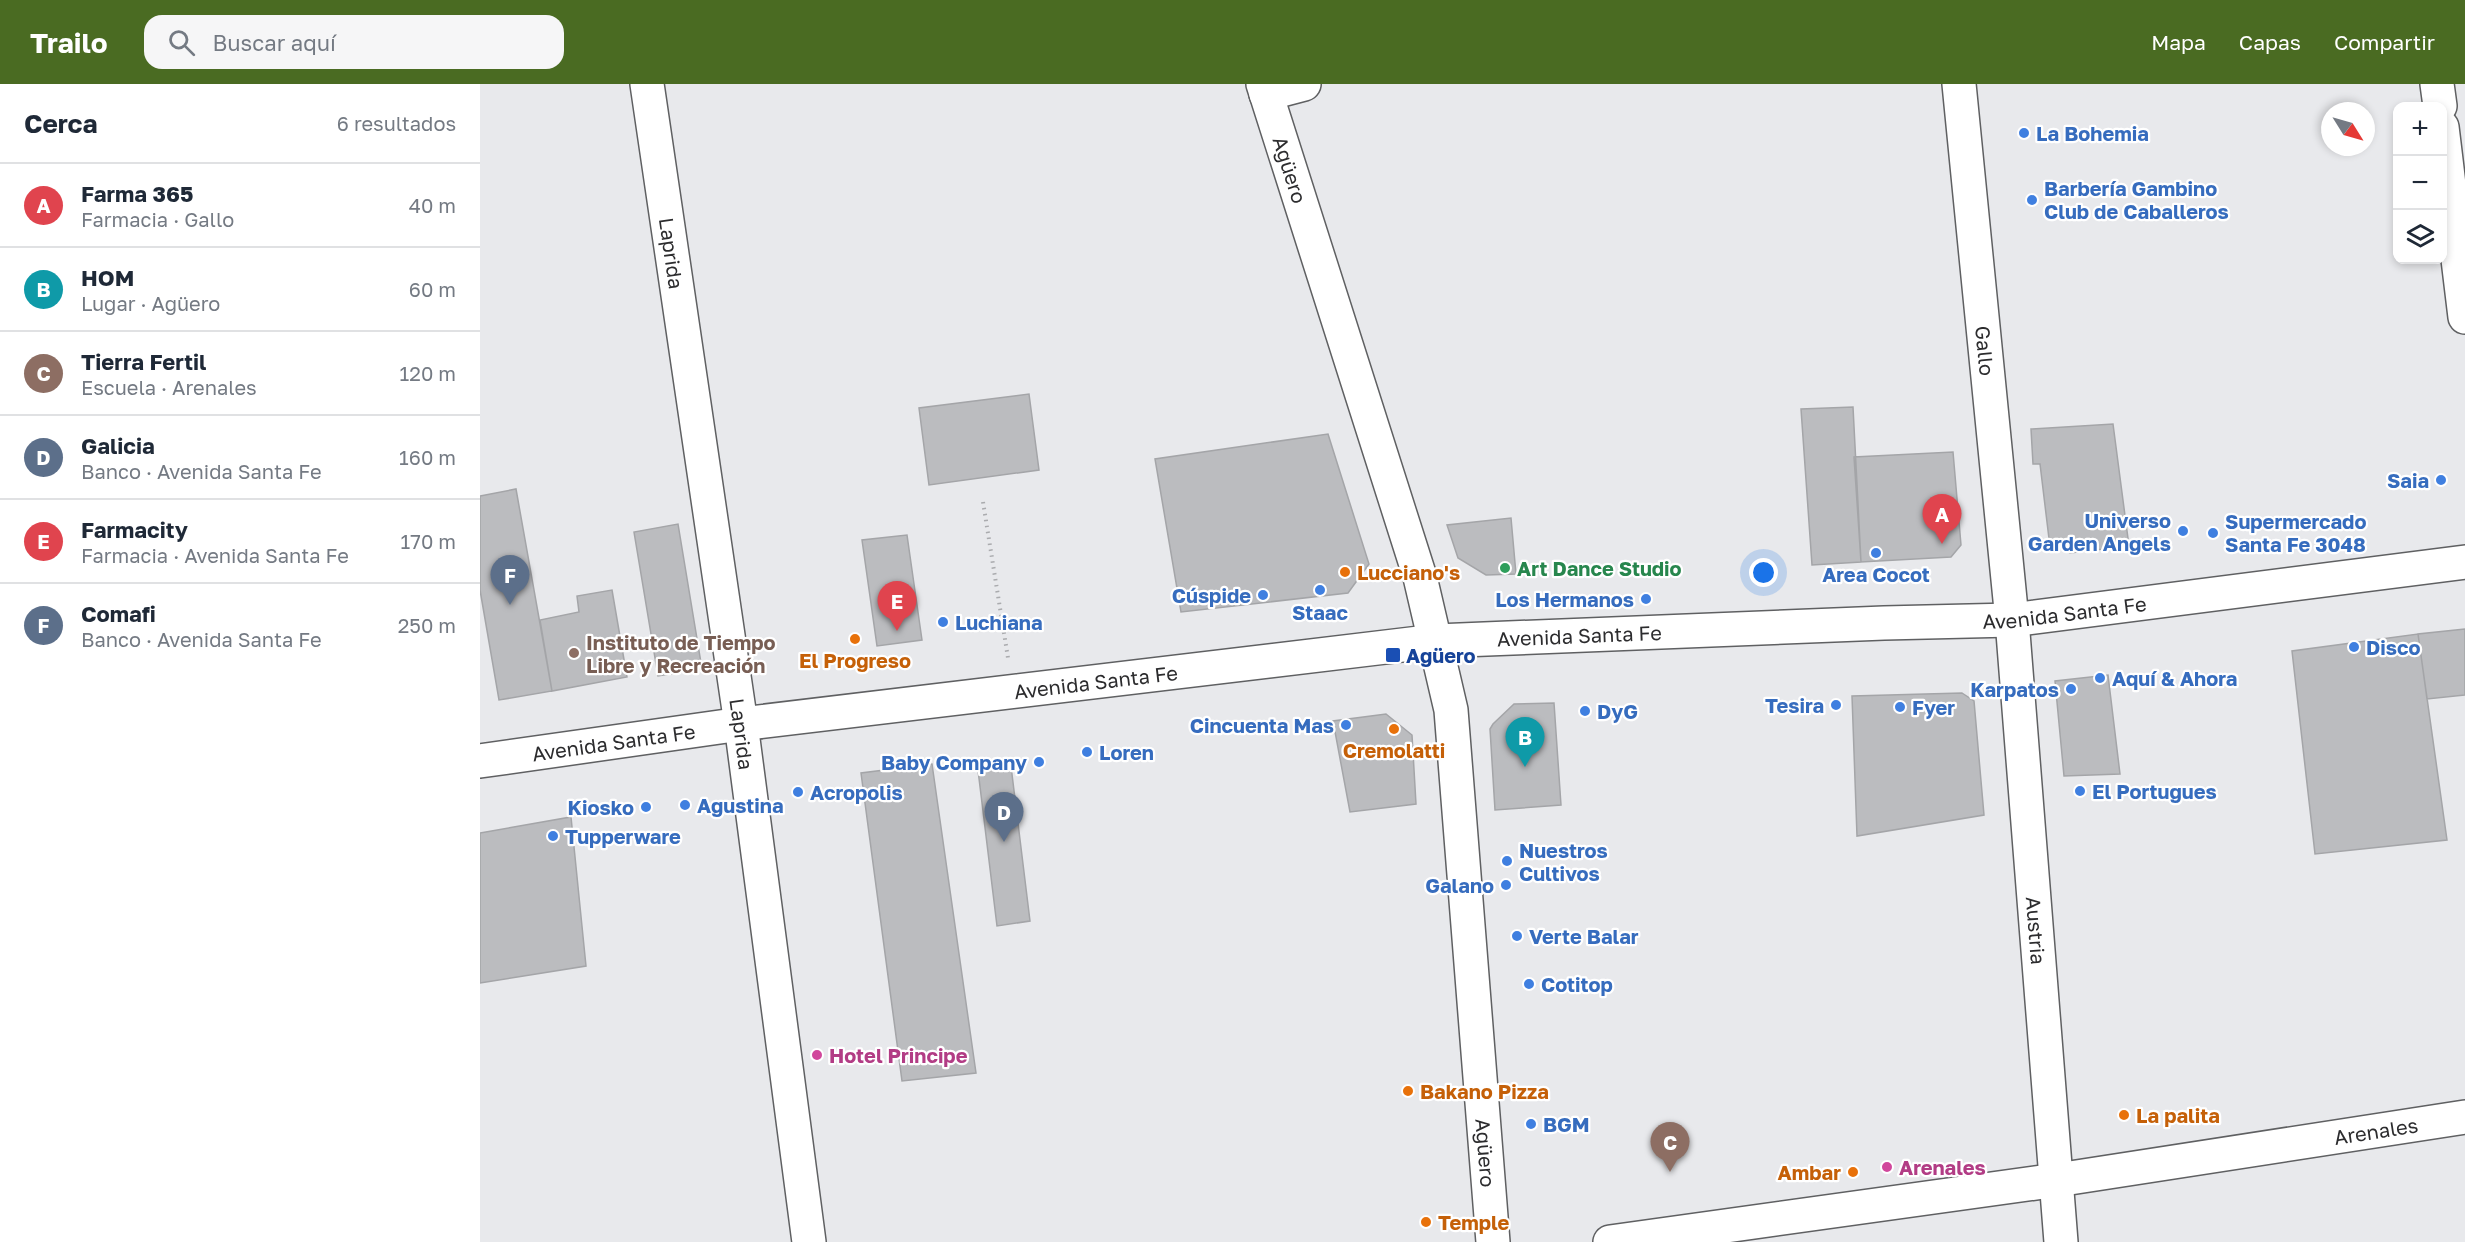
<!DOCTYPE html>
<html lang="es">
<meta charset="utf-8">
<style>
body{margin:0;font-family:"Golos Text",sans-serif;background:#f6f6f7;color:#1f2937}
.controls{position:absolute;right:18px;top:18px;display:grid;overflow:hidden;border-radius:12px;box-shadow:0 3px 9px #0003}
.controls button{width:54px;height:54px;display:grid;place-items:center;padding:0;border:0;border-bottom:2px solid #e0e1e3;background:#fff;color:#1f2937;font:30px sans-serif}
.compass{position:absolute;left:1841px;top:18px;width:54px;height:54px;border-radius:50%;background:#fff;box-shadow:0 3px 9px #0003;rotate:127deg}
.you{position:absolute;left:1284px;top:489px;width:21px;height:21px;margin:-15px;border:4px solid #fff;border-radius:50%;background:#1a73e8;box-shadow:0 0 0 9px #1a73e833}
.badge{display:grid;place-items:center;width:39px;height:39px;border-radius:50%;background:#4a6b22;color:#fff;font-size:20px;font-weight:700}
.pin{position:absolute;translate:-50% -50px;filter:drop-shadow(0 2px 3px #0008)}
.pin::after{content:'';position:absolute;top:32px;width:21px;height:18px;background:inherit;clip-path:polygon(0 0,100% 0,50% 100%)}
.list{margin:0;padding:0;list-style:none}
h2{display:flex;justify-content:space-between;align-items:center;height:78px;margin:0;padding:0 24px;font-size:26px}
h2 small{font-size:20px;font-weight:400;color:#747a83}
.list li{display:grid;grid-template-columns:39px 1fr auto;gap:18px;align-items:center;box-sizing:border-box;height:84px;padding:0 24px;border-top:2px solid #e0e1e3}
.list b{display:block;font-size:22px;white-space:nowrap}
.list p{margin:0;font-size:20px;white-space:nowrap;color:#747a83}
.list em{font-size:20px;font-style:normal;color:#747a83}
.icon{flex:none;width:33px;height:33px;fill:none;stroke:currentColor;stroke-width:2;stroke-linecap:round;stroke-linejoin:round}
.map{position:relative;flex:none;width:1985px;height:1158px;overflow:hidden}
header{display:flex;align-items:center;gap:36px;box-sizing:border-box;height:84px;padding:0 30px;background:#4a6b22;color:#fff}
header strong{font-size:28px}
nav{display:flex;gap:33px;margin-inline-start:auto;font-size:21px}
.search{width:420px;height:54px;background:#f6f6f7;display:flex;align-items:center;gap:15px;box-sizing:border-box;padding:0 21px;border-radius:18px;color:#747a83;font-size:22px}
main{display:flex}
aside{flex:1;background:#fff}
.map>svg:first-child{display:block}
.building{fill:#bbbcbf;stroke:#a4a5a8;stroke-width:1.5}
.lines{fill:none;stroke-linecap:round;stroke-linejoin:round}
.street-casing{stroke:#5f6062;stroke-width:36}
.secondary-casing{stroke:#5f6062;stroke-width:36}
.path{stroke:#aaabae;stroke-width:4;stroke-dasharray:1.5 4.5;stroke-linecap:butt}
.street{stroke:#fff;stroke-width:33}
.secondary{stroke:#fff;stroke-width:33}
.shop-dot{fill:#3f7fe0;stroke:#fff;stroke-width:2}
.leisure-dot{fill:#2e9e5b;stroke:#fff;stroke-width:2}
.food-dot{fill:#e8710a;stroke:#fff;stroke-width:2}
.education-dot{fill:#8d6e63;stroke:#fff;stroke-width:2}
.transit-dot{fill:#1a4fb4;stroke:#fff;stroke-width:2}
.hotel-dot{fill:#d1479c;stroke:#fff;stroke-width:2}
.labels{text-anchor:middle;dominant-baseline:central;stroke-width:4.5;stroke-linejoin:round;paint-order:stroke}
.shop-label{font-size:20px;font-weight:bold;fill:#366cbe;stroke:#fff;text-anchor:start}
.street-label{font-size:20px;fill:#2c2c2e;stroke:#fff}
.leisure-label{font-size:20px;font-weight:bold;fill:#27864d;stroke:#fff;text-anchor:start}
.food-label{font-size:20px;font-weight:bold;fill:#c56008;stroke:#fff;text-anchor:start}
.education-label{font-size:20px;font-weight:bold;fill:#785e54;stroke:#fff;text-anchor:start}
.transit-label{font-size:20px;font-weight:bold;fill:#164399;stroke:#fff;text-anchor:start}
.hotel-label{font-size:20px;font-weight:bold;fill:#b23c85;stroke:#fff;text-anchor:start}
</style>
<header>
<strong>Trailo</strong>
<div class="search"><svg class="icon" aria-label="search" viewBox="0 0 24 24"><circle cx="10" cy="10" r="6"/><path d="M15 15l6 6"/></svg>Buscar aquí</div>
<nav><a>Mapa</a><a>Capas</a><a>Compartir</a></nav>
</header>
<main>
<aside>
<h2>Cerca<small>6 resultados</small></h2>
<ul class="list">
<li><span class="badge" style="background:#e0444e">A</span><div><b>Farma 365</b><p>Farmacia · Gallo</p></div><em>40 m</em></li>
<li><span class="badge" style="background:#0f9aa8">B</span><div><b>HOM</b><p>Lugar · Agüero</p></div><em>60 m</em></li>
<li><span class="badge" style="background:#8d6e63">C</span><div><b>Tierra Fertil</b><p>Escuela · Arenales</p></div><em>120 m</em></li>
<li><span class="badge" style="background:#5c6f8a">D</span><div><b>Galicia</b><p>Banco · Avenida Santa Fe</p></div><em>160 m</em></li>
<li><span class="badge" style="background:#e0444e">E</span><div><b>Farmacity</b><p>Farmacia · Avenida Santa Fe</p></div><em>170 m</em></li>
<li><span class="badge" style="background:#5c6f8a">F</span><div><b>Comafi</b><p>Banco · Avenida Santa Fe</p></div><em>250 m</em></li>
</ul>
</aside>
<div class="map">
<svg width="1985" height="1158" viewBox="0 0 1985 1158">
<rect width="100%" height="100%" fill="#e8e9ec"/>
<path class="building" d="M549,310L559,386L449,401L439,324Z
M1373,323L1381,478L1332,481L1321,325Z
M1633,340L1649,462L1590,469L1588,461L1570,463L1560,380H1553L1551,345Z
M848,350L889,480L868,509L701,528L675,375Z
M1473,368L1481,461L1471,473L1381,478L1374,373Z
M36,405L72,607L19,616L0,506V412Z
M1031,434L1036,490L1006,491L978,474L967,441Z
M198,440L222,585L178,592L154,448Z
M427,451L442,556L397,562L382,456Z
M132,506L147,593L72,607L60,536L99,528L97,512Z
M1985,545V611L1947,615L1938,550Z
M1938,550L1967,756L1835,770L1812,567Z
M1628,591L1640,690L1584,692L1575,597Z
M1482,609L1494,617L1504,731L1377,752L1372,612Z
M1074,619L1081,721L1015,726L1010,645L1013,640L1034,620Z
M906,630L932,651L936,720L870,728L853,637Z
M530,674L550,837L517,842L497,678Z
M452,680L496,989L422,997L381,689Z
M91,733L106,882L0,899V749Z"/>
<g class="lines">
<g class="street-casing">
<g id="street">
<path id="s1" d="M167,0L261,640L329,1158"/>
<path id="s2" d="M783,0L940,493L971,626L1013,1158"/>
<path id="s3" d="M1479,0L1532,536L1581,1158"/>
<path d="M1957,0L1960,22"/>
<path d="M786,10L824,0"/>
<path d="M1962,43L1985,233"/>
<path id="s4" d="M1130,1158L1577,1096L1985,1033"/>
</g>
</g>
<g class="secondary-casing">
<g id="secondary">
<path id="s5" d="M0,677L261,640L956,557L1404,539L1532,536L1985,478"/>
</g>
</g>
<path class="path" d="M503,418L528,574"/>
<use href="#street" class="street"/>
<use href="#secondary" class="secondary"/>
</g>
<g class="shop-dot">
<circle cx="1544" cy="49" r="6"/>
<circle cx="1552" cy="116" r="6"/>
<circle cx="1961" cy="396" r="6"/>
<circle cx="1703" cy="447" r="6"/>
<circle cx="1733" cy="449" r="6"/>
<circle cx="1396" cy="469" r="6"/>
<circle cx="840" cy="506" r="6"/>
<circle cx="783" cy="511" r="6"/>
<circle cx="1166" cy="515" r="6"/>
<circle cx="463" cy="538" r="6"/>
<circle cx="1874" cy="563" r="6"/>
<circle cx="1620" cy="594" r="6"/>
<circle cx="1591" cy="605" r="6"/>
<circle cx="1356" cy="621" r="6"/>
<circle cx="1420" cy="623" r="6"/>
<circle cx="1105" cy="627" r="6"/>
<circle cx="866" cy="641" r="6"/>
<circle cx="607" cy="668" r="6"/>
<circle cx="559" cy="678" r="6"/>
<circle cx="1600" cy="707" r="6"/>
<circle cx="318" cy="708" r="6"/>
<circle cx="205" cy="721" r="6"/>
<circle cx="166" cy="723" r="6"/>
<circle cx="73" cy="752" r="6"/>
<circle cx="1027" cy="777" r="6"/>
<circle cx="1026" cy="801" r="6"/>
<circle cx="1037" cy="852" r="6"/>
<circle cx="1049" cy="900" r="6"/>
<circle cx="1051" cy="1040" r="6"/>
</g>
<circle class="leisure-dot" cx="1025" cy="484" r="6"/>
<g class="food-dot">
<circle cx="865" cy="488" r="6"/>
<circle cx="375" cy="555" r="6"/>
<circle cx="914" cy="645" r="6"/>
<circle cx="928" cy="1007" r="6"/>
<circle cx="1644" cy="1031" r="6"/>
<circle cx="1373" cy="1088" r="6"/>
<circle cx="946" cy="1138" r="6"/>
</g>
<circle class="education-dot" cx="94" cy="569" r="6"/>
<rect class="transit-dot" x="905" y="563" width="16" height="16" rx="3"/>
<g class="hotel-dot">
<circle cx="337" cy="971" r="6"/>
<circle cx="1407" cy="1083" r="6"/>
</g>
<g class="labels">
<g class="shop-label">
<text x="1556" y="49">La Bohemia</text>
<text x="1564" y="104">Barbería Gambino<tspan x="1564" dy="23">Club de Caballeros</tspan></text>
<text x="1949" y="396" text-anchor="end">Saia</text>
<text x="1691" y="436" text-anchor="end">Universo<tspan x="1691" dy="23">Garden Angels</tspan></text>
<text x="1745" y="437">Supermercado<tspan x="1745" dy="23">Santa Fe 3048</tspan></text>
<text x="1396" y="490" text-anchor="middle">Area Cocot</text>
<text x="771" y="511" text-anchor="end">Cúspide</text>
<text x="1154" y="515" text-anchor="end">Los Hermanos</text>
<text x="840" y="528" text-anchor="middle">Staac</text>
<text x="475" y="538">Luchiana</text>
<text x="1886" y="563">Disco</text>
<text x="1632" y="594">Aquí &amp; Ahora</text>
<text x="1579" y="605" text-anchor="end">Karpatos</text>
<text x="1344" y="621" text-anchor="end">Tesira</text>
<text x="1432" y="623">Fyer</text>
<text x="1117" y="627">DyG</text>
<text x="854" y="641" text-anchor="end">Cincuenta Mas</text>
<text x="619" y="668">Loren</text>
<text x="547" y="678" text-anchor="end">Baby Company</text>
<text x="1612" y="707">El Portugues</text>
<text x="330" y="708">Acropolis</text>
<text x="217" y="721">Agustina</text>
<text x="154" y="723" text-anchor="end">Kiosko</text>
<text x="85" y="752">Tupperware</text>
<text x="1039" y="766">Nuestros<tspan x="1039" dy="23">Cultivos</tspan></text>
<text x="1014" y="801" text-anchor="end">Galano</text>
<text x="1049" y="852">Verte Balar</text>
<text x="1061" y="900">Cotitop</text>
<text x="1063" y="1040">BGM</text>
</g>
<g class="street-label">
<text stroke="none"><textPath href="#s2" startOffset="90">Agüero</textPath></text>
<text stroke="none"><textPath href="#s1" startOffset="171">Laprida</textPath></text>
<text stroke="none"><textPath href="#s3" startOffset="268">Gallo</textPath></text>
<text stroke="none"><textPath href="#s5" startOffset="1593">Avenida Santa Fe</textPath></text>
<text stroke="none"><textPath href="#s5" startOffset="1107">Avenida Santa Fe</textPath></text>
<text stroke="none"><textPath href="#s5" startOffset="621">Avenida Santa Fe</textPath></text>
<text stroke="none"><textPath href="#s1" startOffset="657">Laprida</textPath></text>
<text stroke="none"><textPath href="#s5" startOffset="135">Avenida Santa Fe</textPath></text>
<text stroke="none"><textPath href="#s3" startOffset="850">Austria</textPath></text>
<text stroke="none"><textPath href="#s4" startOffset="774">Arenales</textPath></text>
<text stroke="none"><textPath href="#s2" startOffset="1098">Agüero</textPath></text>
</g>
<g class="leisure-label">
<text x="1037" y="484">Art Dance Studio</text>
</g>
<g class="food-label">
<text x="877" y="488">Lucciano's</text>
<text x="375" y="576" text-anchor="middle">El Progreso</text>
<text x="914" y="666" text-anchor="middle">Cremolatti</text>
<text x="940" y="1007">Bakano Pizza</text>
<text x="1656" y="1031">La palita</text>
<text x="1361" y="1088" text-anchor="end">Ambar</text>
<text x="958" y="1138">Temple</text>
</g>
<g class="education-label">
<text x="106" y="558">Instituto de Tiempo<tspan x="106" dy="23">Libre y Recreación</tspan></text>
</g>
<g class="transit-label">
<text x="926" y="571">Agüero</text>
</g>
<g class="hotel-label">
<text x="349" y="971">Hotel Principe</text>
<text x="1419" y="1083">Arenales</text>
</g>
</g>
</svg>
<div class="controls">
<button>+</button>
<button>−</button>
<button><svg class="icon" aria-label="layers" viewBox="0 0 24 24"><path d="M12 4l9 5-9 5-9-5zM3 14l9 5 9-5"/></svg></button>
</div>
<svg class="compass" viewBox="-18 -18 36 36"><path d="M0-13l5 13h-10z" fill="#e53935"/><path d="M0 13l5-13h-10z" fill="#747a83"/></svg>
<div class="you"></div>
<div class="pin badge" style="left:1462px;top:460px;background:#e0444e">A</div>
<div class="pin badge" style="left:1045px;top:683px;background:#0f9aa8">B</div>
<div class="pin badge" style="left:1190px;top:1088px;background:#8d6e63">C</div>
<div class="pin badge" style="left:524px;top:758px;background:#5c6f8a">D</div>
<div class="pin badge" style="left:417px;top:547px;background:#e0444e">E</div>
<div class="pin badge" style="left:30px;top:521px;background:#5c6f8a">F</div>
</div>
</main>
